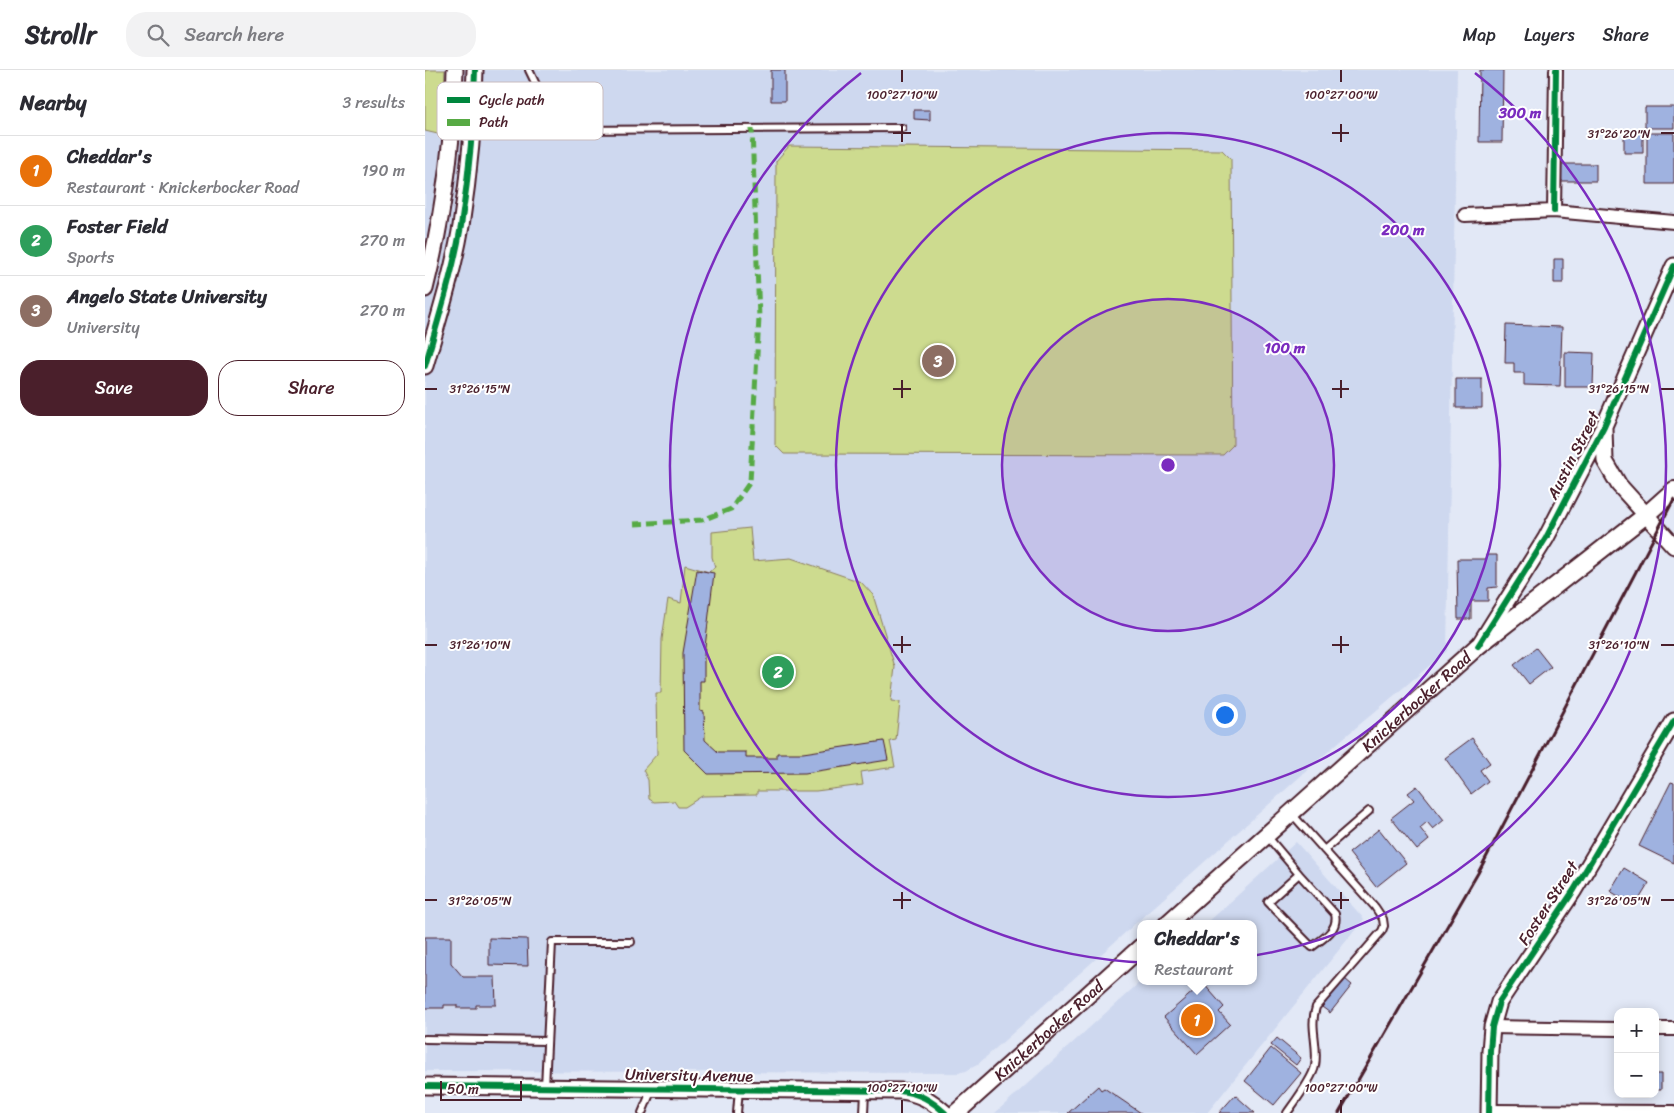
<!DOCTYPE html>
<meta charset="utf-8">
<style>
body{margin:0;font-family:Sriracha,sans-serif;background:#f2f2f3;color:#2b2b33}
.controls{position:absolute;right:15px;bottom:15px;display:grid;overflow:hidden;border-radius:10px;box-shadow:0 2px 12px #0003}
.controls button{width:45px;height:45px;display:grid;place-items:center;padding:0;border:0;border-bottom:1px solid #e1e1e2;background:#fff;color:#2b2b33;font:25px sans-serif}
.scale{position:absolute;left:15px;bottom:12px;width:82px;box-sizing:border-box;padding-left:5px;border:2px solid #4a1f2b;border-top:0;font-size:14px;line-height:18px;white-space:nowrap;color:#4a1f2b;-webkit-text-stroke:4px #fff;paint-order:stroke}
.you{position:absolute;left:799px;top:644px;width:18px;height:18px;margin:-12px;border:4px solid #fff;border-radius:50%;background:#1a73e8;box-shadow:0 0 0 8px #1a73e833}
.badge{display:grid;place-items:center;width:32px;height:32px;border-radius:50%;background:#4a1f2b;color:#fff;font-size:16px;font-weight:700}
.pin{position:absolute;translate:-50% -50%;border:2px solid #fff;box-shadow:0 1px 5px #0006}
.popup{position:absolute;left:712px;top:850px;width:120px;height:65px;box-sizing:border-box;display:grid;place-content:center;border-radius:10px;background:#fff;filter:drop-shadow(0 1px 4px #0005);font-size:16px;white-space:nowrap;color:#7c7c81}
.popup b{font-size:19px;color:#2b2b33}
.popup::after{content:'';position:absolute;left:50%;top:100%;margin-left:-10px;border:10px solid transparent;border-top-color:#fff}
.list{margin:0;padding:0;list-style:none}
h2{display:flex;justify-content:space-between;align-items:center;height:65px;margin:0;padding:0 20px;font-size:21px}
h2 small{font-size:16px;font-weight:400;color:#7c7c81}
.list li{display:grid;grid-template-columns:32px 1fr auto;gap:15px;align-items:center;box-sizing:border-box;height:70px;padding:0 20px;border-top:1px solid #e1e1e2}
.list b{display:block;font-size:19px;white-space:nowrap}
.list p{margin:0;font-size:16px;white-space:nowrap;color:#7c7c81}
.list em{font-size:16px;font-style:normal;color:#7c7c81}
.actions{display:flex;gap:10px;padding:15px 20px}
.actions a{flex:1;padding:11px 0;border:1px solid #4a1f2b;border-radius:20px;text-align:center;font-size:18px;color:#4a1f2b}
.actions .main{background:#4a1f2b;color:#fff}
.icon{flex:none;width:28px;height:28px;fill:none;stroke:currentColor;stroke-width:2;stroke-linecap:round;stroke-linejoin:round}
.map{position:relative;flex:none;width:1249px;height:1043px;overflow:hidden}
header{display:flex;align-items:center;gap:30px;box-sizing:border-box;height:70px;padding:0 25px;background:#fff;border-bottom:1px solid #e1e1e2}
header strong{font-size:24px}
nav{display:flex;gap:28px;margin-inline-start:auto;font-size:18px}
.search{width:350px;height:45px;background:#f2f2f3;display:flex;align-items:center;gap:12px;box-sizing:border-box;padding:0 18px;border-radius:20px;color:#7c7c81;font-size:19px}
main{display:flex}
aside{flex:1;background:#fff}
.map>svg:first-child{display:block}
.built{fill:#ced8ef}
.green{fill:#cddb8f;stroke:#8c7d5d}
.building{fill:#9fb2e0;stroke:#4a1f2b}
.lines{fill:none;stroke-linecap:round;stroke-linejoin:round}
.service-casing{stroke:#4a1f2b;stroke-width:10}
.minor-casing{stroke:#4a1f2b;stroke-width:16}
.tertiary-casing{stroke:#4a1f2b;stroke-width:19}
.secondary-casing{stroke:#4a1f2b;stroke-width:20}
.service{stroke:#fff;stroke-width:6}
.minor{stroke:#fff;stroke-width:12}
.tertiary{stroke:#fff;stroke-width:15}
.secondary{stroke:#fff;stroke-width:16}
.rail{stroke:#4a1f2b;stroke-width:3}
.quiet{stroke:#57aa44;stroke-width:5;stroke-dasharray:10 5;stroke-linecap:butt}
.cycleway-casing{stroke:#fff;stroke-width:9}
.cycleway{stroke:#00873e;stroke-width:6}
.ticks{fill:none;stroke:#4a1f2b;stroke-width:2}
.ring{fill:none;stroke:#7b2cbf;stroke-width:2.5}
.labels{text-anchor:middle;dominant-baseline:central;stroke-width:4;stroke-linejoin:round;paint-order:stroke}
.street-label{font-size:16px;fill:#4a1f2b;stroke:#fff}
.key{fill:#fff;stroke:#c9bcbf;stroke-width:1}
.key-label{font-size:14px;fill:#4a1f2b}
.ticks-label{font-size:12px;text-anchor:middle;fill:#4a1f2b;stroke:#fff;stroke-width:4;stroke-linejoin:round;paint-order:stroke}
.centre{fill:#7b2cbf;stroke:#fff;stroke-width:2.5}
.ring-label{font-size:15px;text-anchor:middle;font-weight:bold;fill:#7b2cbf;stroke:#fff;stroke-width:4;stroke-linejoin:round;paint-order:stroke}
</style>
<header>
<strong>Strollr</strong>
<div class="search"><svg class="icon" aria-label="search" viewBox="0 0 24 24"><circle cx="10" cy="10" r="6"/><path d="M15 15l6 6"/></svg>Search here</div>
<nav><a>Map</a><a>Layers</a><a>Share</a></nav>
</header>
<main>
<aside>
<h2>Nearby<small>3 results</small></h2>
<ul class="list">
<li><span class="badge" style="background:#e8710a">1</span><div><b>Cheddar's</b><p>Restaurant · Knickerbocker Road</p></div><em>190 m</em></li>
<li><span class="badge" style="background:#2e9e5b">2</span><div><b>Foster Field</b><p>Sports</p></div><em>270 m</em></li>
<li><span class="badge" style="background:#8d6e63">3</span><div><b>Angelo State University</b><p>University</p></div><em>270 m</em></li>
</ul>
<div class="actions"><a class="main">Save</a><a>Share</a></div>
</aside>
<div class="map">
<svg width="1249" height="1043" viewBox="0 0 1249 1043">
<rect width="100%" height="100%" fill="#e2e8f6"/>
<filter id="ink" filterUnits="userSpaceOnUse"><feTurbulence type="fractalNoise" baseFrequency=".02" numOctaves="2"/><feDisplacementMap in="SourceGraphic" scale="10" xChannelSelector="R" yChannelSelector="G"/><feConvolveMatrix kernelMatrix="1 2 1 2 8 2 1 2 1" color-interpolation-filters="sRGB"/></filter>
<g filter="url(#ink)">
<path class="built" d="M0,0H1032L1022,581L915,671L552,995L541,1001L532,1003L0,1001Z
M871,772L939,849L782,1043H570L716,911H828V854H781Z"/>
<path class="green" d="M0,0H20L17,65L0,61Z
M364,76L797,80L806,89L808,375L798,385L359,384L350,375L351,91Z
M325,458L328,491L366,488L436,512L448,525L470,597L466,631L475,632L471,670L465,671L470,697L436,702L438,715L391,721H332V725L277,726L260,737H253L249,731L229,732L224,729L223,710L218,700L232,684L231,623H236L237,569L243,529L256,533L260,495L284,502L290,497L287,487V462Z"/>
<path class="building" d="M346,0H360V31H346Z
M1055,0H1078L1077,72H1054Z
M1220,37H1249V58H1220Z
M489,40H505V50L489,49Z
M1199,62H1218V83H1199Z
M1222,63H1249V114H1222Z
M1135,94H1171V111H1135Z
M1129,189H1138V213H1129Z
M1081,255L1137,257L1135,316L1099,315V303H1089V293H1080Z
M1140,282L1169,283L1168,317H1140Z
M1031,309H1057V338H1031Z
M1061,485H1072V517L1063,518V531H1046V549H1033L1032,489H1061Z
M272,500L289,503L279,585V611H275V641L279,642L280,670L293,682H321V688H352V683H378L459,671L463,690L380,703L283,704L259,680L258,583Z
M1111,578L1126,597L1104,614L1089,595Z
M1047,668L1065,693L1055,700L1063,711L1046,724L1020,688Z
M1246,712L1249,713V793L1214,776Z
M992,716L1019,750L1008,759L1002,752L995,758L1004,770L992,780L966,748L989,730L983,723Z
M954,759L981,793L951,817L924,783Z
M1199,798L1224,813L1210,836L1185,821Z
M0,867H26V893L38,907H70L71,935H51V938H32V935H19V938H0Z
M64,868L102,869L103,896L64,895Z
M920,909L927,915L905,943L897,937Z
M778,913L799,937L794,942L805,954L772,984L739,947Z
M852,968L876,988L871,995L846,975Z
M846,978L876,1003L849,1035L820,1011Z
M1230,1004H1236V1020H1230Z
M673,1016L676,1020L679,1018L716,1043H643Z
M810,1025L830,1043H794Z"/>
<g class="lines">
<g class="service-casing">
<path id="service" d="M104,0L130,54L143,60L477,58
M842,766L874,804L843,832L887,877C898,868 914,860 910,844L874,804
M899,780L944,741
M0,969L122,971
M120,1017L127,872H206
M217,1043L227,1019
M312,1043L314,1019
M439,1043L440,1022
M862,1043C869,1033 888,1008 890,996C894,976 884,957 891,937L957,861L959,856L958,849L950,837L867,744"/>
</g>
<g class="minor-casing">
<path id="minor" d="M1129,141L1131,0
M1040,145L1129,141L1249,152
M1067,957L1193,959
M1230,959H1249
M1064,1041L1249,1042"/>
</g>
<g class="tertiary-casing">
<path id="tertiary" d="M0,219C18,147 28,74 30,0
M0,296C13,250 28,203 36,156C44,104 49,52 50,0
M1179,358L1180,391L1194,415L1249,476
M1056,572L1121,468L1179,356L1249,196
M0,1016L475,1021C494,1023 506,1030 520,1043
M1064,1043L1065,981L1067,957L1074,932L1149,820L1249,651"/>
</g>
<g class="secondary-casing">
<g id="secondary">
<path id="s1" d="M742,854L1053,576L1221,445L1249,420"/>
<path id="s2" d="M531,1043L716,877"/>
</g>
</g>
<use href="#service" class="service"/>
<use href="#minor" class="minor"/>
<use href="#tertiary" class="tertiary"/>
<use href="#secondary" class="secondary"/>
<path class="rail" d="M914,1043L1053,803L1249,429"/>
<path class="quiet" d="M209,454L277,450L306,439L325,412L334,248L327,59"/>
<g class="cycleway-casing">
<path id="cycleway" d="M1129,141L1131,0
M0,296C13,250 28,203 36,156C44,104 49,52 50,0
M1053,576L1121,468L1179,356L1249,196
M0,1016L475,1021C494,1023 506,1030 520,1043
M1064,1043L1065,981L1067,957L1074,932L1149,820L1249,651"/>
</g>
<use href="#cycleway" class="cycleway"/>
</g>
</g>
<path class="ticks" d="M477,0V12M916,0V12M477,54V72M916,54V72M468,63H486M907,63H924M1236,63H1249M477,310V328M916,310V328M0,319H12M468,319H486M907,319H924M1236,319H1249M477,566V583M916,566V583M0,575H12M468,575H486M907,575H924M1236,575H1249M477,822V839M916,822V839M0,830H12M468,830H486M907,830H924M1236,830H1249M477,1030V1043M916,1030V1043"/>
<circle cx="743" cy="395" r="166" fill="#7b2cbf" fill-opacity=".12"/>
<g class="ring">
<circle cx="743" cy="395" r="166"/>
<circle cx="743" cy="395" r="332"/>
<path d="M1050 3A498 498 0 1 1 436 3"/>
</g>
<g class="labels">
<g class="street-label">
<text transform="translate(1148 385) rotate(-63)">Austin Street</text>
<text stroke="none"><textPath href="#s1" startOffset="334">Knickerbocker Road</textPath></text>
<text transform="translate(1123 833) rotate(-57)">Foster Street</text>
<text stroke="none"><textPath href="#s2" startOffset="124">Knickerbocker Road</textPath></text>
<text transform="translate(264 1005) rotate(1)">University Avenue</text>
</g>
</g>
<rect x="12" y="12" width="166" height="58" rx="8" class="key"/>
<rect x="22" y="27" width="23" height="6" fill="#00873e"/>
<rect x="22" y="49" width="23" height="7" fill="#57aa44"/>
<g class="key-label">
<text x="54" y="35">Cycle path</text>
<text x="54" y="57">Path</text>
</g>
<g class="ticks-label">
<text x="477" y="29">100°27'10"W</text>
<text x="916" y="29">100°27'00"W</text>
<text x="1194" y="68">31°26'20"N</text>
<text x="55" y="323">31°26'15"N</text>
<text x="1194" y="323">31°26'15"N</text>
<text x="55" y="579">31°26'10"N</text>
<text x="1194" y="579">31°26'10"N</text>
<text x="55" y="835">31°26'05"N</text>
<text x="1194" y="835">31°26'05"N</text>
<text x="477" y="1022">100°27'10"W</text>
<text x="916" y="1022">100°27'00"W</text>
</g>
<circle cx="743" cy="395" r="8" class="centre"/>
<g class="ring-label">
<text x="1095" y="48">300 m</text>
<text x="978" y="165">200 m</text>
<text x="860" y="283">100 m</text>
</g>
</svg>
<div class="controls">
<button>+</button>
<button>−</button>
</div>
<div class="scale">50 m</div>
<div class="you"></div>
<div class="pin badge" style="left:772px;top:950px;background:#e8710a">1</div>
<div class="popup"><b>Cheddar's</b>Restaurant</div>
<div class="pin badge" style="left:353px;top:602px;background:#2e9e5b">2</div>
<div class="pin badge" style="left:513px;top:291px;background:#8d6e63">3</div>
</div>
</main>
